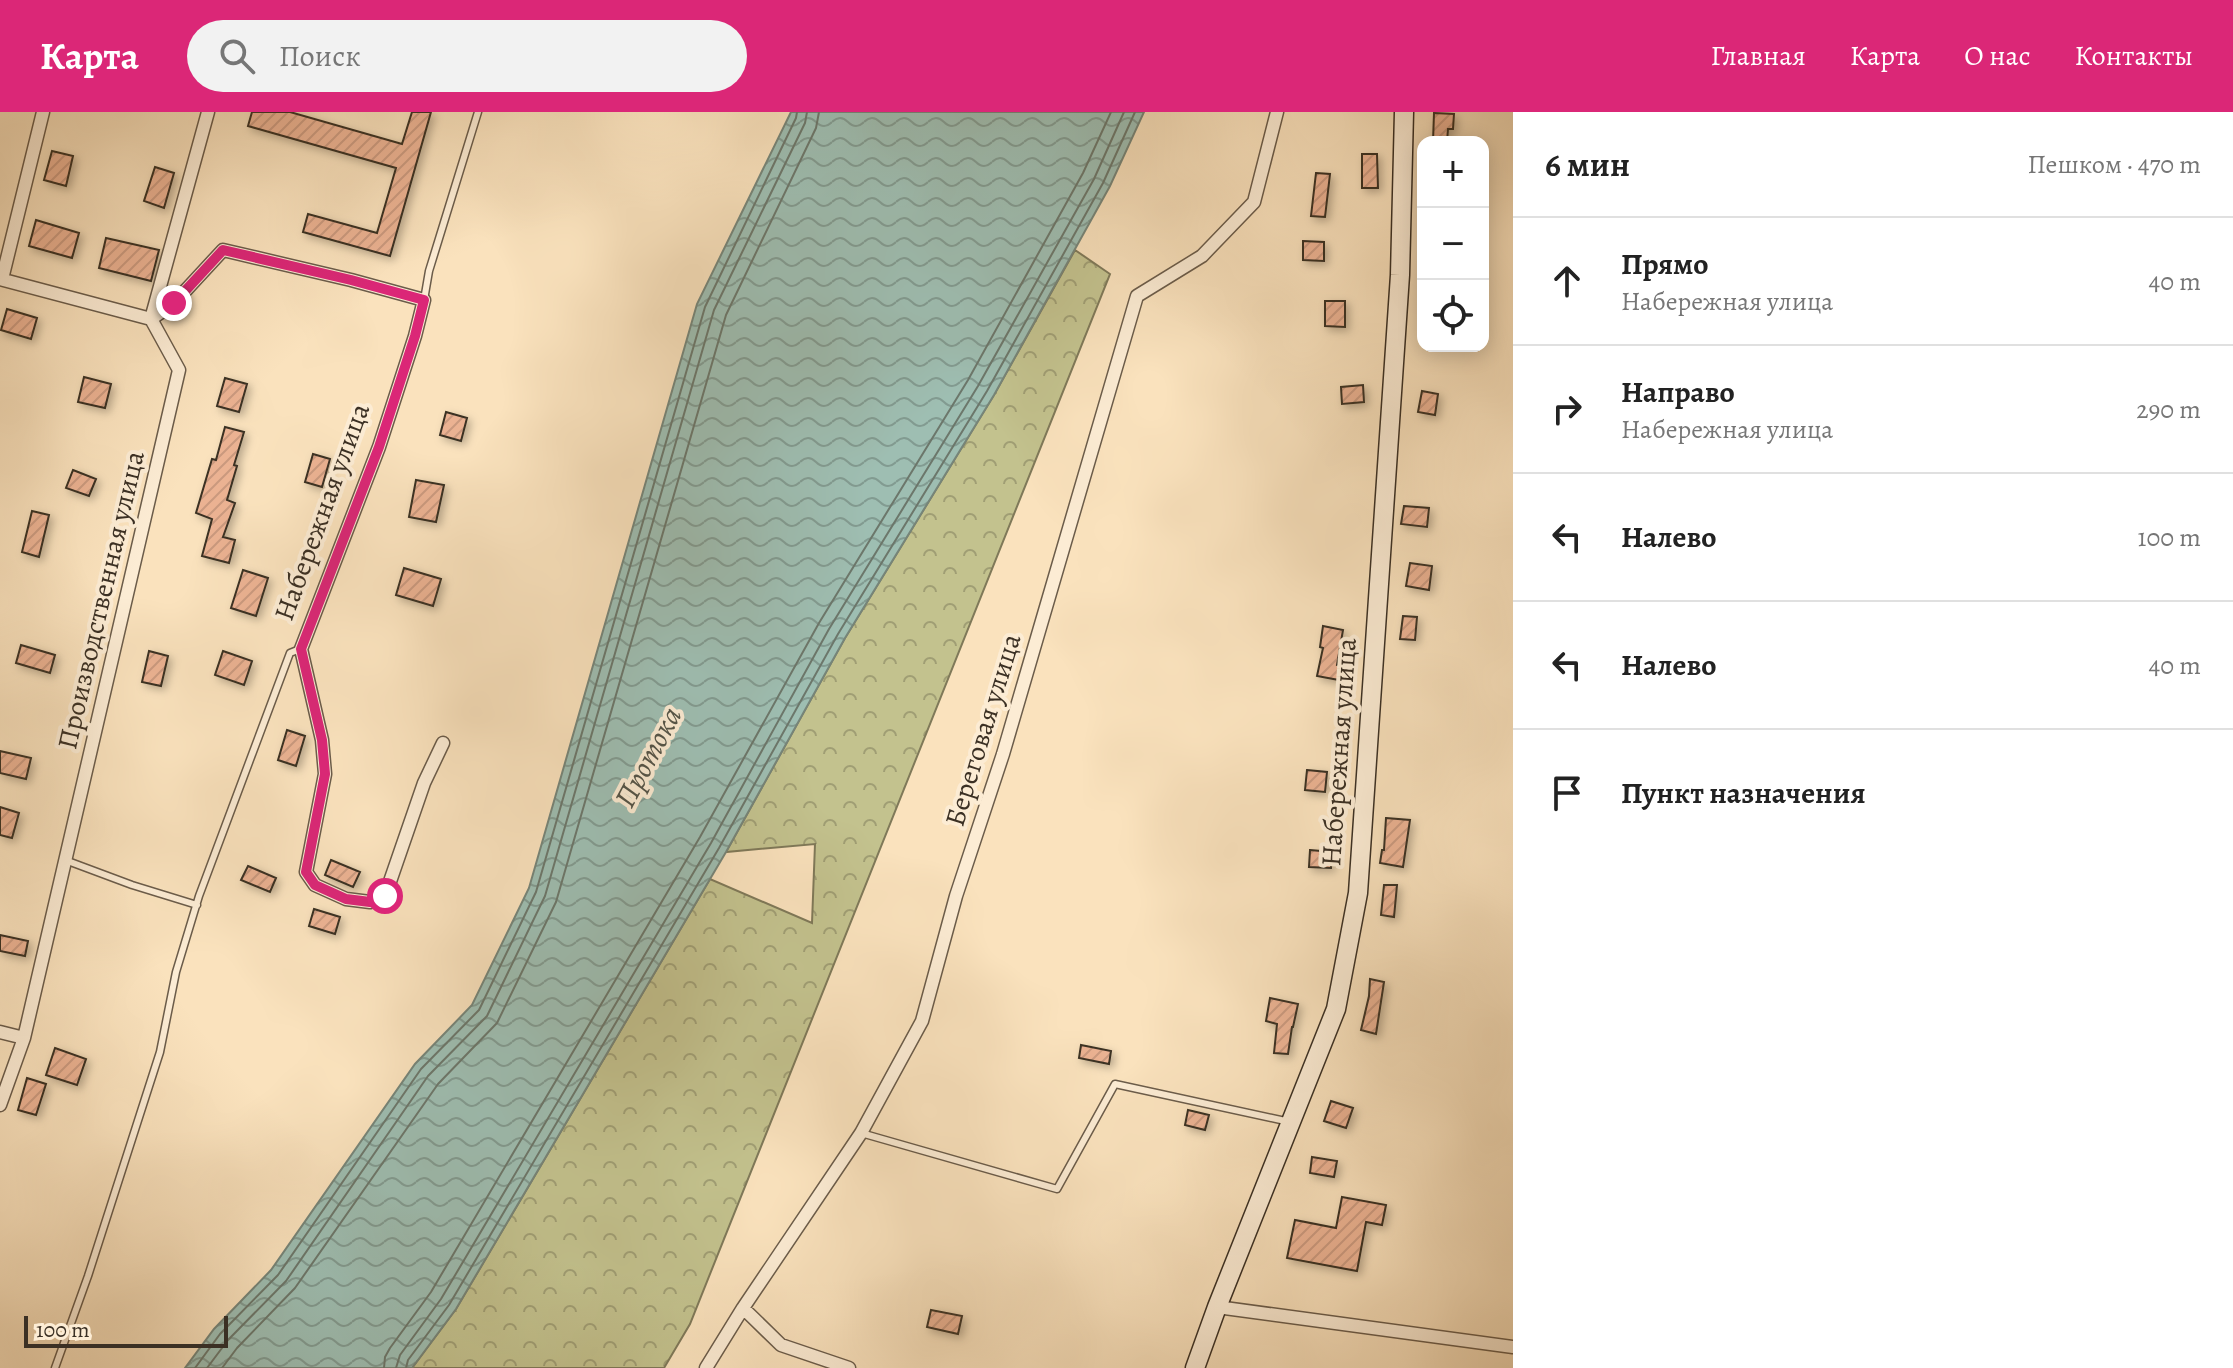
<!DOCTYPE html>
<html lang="ru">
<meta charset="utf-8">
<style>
body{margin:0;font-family:Alegreya,serif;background:#f2f2f2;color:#222}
.controls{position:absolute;right:24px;top:24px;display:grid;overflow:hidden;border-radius:16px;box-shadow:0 4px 20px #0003}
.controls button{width:72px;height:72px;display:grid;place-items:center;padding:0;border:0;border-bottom:2px solid #e0e0e0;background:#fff;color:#222;font:40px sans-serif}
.scale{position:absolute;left:24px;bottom:20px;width:204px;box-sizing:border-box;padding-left:8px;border:4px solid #3b3024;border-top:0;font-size:22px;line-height:28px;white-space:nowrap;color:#3b3024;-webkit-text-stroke:6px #fcecd4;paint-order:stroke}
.stop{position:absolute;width:24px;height:24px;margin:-18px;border:6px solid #db2777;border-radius:50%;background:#fff}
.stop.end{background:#db2777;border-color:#fff;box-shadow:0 2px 8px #0008}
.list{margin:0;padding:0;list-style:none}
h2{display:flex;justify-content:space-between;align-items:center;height:104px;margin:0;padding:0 32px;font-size:34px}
h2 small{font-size:26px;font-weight:400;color:#767676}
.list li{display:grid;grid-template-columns:52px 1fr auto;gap:24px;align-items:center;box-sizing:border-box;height:128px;padding:0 32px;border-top:2px solid #e0e0e0}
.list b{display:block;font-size:30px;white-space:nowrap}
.list p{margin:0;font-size:26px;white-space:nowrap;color:#767676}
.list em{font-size:26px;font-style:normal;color:#767676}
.icon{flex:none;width:44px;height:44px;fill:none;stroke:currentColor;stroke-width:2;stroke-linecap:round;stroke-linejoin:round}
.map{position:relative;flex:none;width:1513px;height:1256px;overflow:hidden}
header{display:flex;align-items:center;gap:48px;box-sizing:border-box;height:112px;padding:0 40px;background:#db2777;color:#fff}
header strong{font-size:38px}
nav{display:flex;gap:44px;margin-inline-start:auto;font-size:28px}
.search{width:560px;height:72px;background:#f2f2f2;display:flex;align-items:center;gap:20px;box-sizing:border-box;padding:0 28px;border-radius:44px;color:#767676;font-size:30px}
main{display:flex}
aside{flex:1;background:#fff}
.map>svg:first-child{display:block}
.forest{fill:url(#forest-crowns);stroke:#7f7959;stroke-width:2}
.water{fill:url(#water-waves);stroke:#768579;stroke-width:2}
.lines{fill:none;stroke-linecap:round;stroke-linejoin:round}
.shore{stroke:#6c776b;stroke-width:2}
.building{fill:url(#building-hatch);stroke:#3b3024;stroke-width:2;filter:url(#shadow)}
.lane-casing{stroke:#6b5c4a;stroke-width:9}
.street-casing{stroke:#6b5c4a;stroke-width:15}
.secondary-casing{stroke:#3b3024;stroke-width:21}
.lane{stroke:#fcecd4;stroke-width:6}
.street{stroke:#fcecd4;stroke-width:12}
.secondary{stroke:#fcecd4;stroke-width:18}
.route{stroke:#db2777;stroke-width:10}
.labels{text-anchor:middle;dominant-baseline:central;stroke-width:8;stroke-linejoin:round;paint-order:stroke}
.street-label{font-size:28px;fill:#3b3024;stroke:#fcecd4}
.water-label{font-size:30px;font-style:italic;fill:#545448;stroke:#fcecd4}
</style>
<header>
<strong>Карта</strong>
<div class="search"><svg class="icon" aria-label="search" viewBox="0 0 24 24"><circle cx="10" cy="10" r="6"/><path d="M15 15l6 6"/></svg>Поиск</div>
<nav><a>Главная</a><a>Карта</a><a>О нас</a><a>Контакты</a></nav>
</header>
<main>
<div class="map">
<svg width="1513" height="1256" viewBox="0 0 1513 1256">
<defs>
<pattern id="forest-crowns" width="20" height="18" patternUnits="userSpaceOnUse" patternTransform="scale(2)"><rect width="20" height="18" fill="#c3c28e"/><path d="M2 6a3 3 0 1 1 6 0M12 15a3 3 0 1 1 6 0" fill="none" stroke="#a09e74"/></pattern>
<pattern id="water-waves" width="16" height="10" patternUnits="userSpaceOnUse" patternTransform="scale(2)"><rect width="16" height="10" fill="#9ebeb2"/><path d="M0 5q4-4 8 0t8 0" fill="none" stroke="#829b91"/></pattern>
<pattern id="building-hatch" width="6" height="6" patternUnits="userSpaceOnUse" patternTransform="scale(2)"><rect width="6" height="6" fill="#ebb292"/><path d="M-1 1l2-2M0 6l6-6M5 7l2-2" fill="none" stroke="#ca997e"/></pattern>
<filter id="shadow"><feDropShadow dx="3.5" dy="3.5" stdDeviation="4" flood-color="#0004"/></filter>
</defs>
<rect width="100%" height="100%" fill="#fae2bd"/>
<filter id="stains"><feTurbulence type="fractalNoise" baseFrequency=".0025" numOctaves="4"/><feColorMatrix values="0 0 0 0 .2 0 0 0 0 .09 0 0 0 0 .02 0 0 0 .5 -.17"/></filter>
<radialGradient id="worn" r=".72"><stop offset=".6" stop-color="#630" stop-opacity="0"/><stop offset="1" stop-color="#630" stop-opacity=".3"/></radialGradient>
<path class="forest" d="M1075,138L1110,162L690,1212L664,1256H412L456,1197L710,767L812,811L815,732L726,740L845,526L994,283Z"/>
<path class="water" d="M791,0H1144L1110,74L994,283L845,526L726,740L456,1197L412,1256H185L214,1217L271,1158L415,952L472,893L529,776L697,192Z"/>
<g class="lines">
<path class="shore" d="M195,1256L220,1222L278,1163L421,957L479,898L536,780L705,195L796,6L797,0
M207,1256L228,1228L286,1169L428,964L487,904L545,784L714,198L805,11L807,0
M222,1256L237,1236L295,1176L438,972L497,911L556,790L726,203L816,16L819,0
M384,1256L385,1245L390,1236L431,1180L700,725L819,511L968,268L1083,61L1111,0
M396,1256L400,1243L441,1187L711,731L829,517L978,274L1094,67L1124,0
M406,1256L408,1248L449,1193L719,736L838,522L987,279L1103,71L1135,0"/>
</g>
<path class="building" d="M252,0H290L402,32L412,0H431L390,144L303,120L308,102L377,121L396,56L248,14Z
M1434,1L1454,2L1453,17H1448L1447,30H1433Z
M52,39L73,44L66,74L44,68Z
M1362,42H1377L1378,76H1362Z
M155,55L174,61L164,96L144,89Z
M1316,61L1330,62L1325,105L1311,104Z
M36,108L79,121L72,146L29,134Z
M106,126L159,138L151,169L99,156Z
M1303,129L1324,130V149L1303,148Z
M1325,189H1345V215L1325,214Z
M7,197L37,206L31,227L1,218Z
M84,265L111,272L105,296L78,290Z
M225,266L247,272L239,300L217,294Z
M1363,273L1364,290L1342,292L1341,275Z
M1422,279L1438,282L1435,303L1418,300Z
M446,300L467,306L461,329L440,323Z
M225,315L244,320L234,353L237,354L227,388L235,391L223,425L235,428L229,451L202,444L212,407L196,401L212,347L216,348Z
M313,342L330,347L322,375L305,370Z
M73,358L96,367L89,384L66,376Z
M416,368L444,373L436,410L409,405Z
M1404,394L1429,396L1427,415L1401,412Z
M32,399L49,403L39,445L22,440Z
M1410,451L1432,454L1429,478L1406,474Z
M404,456L441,467L433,494L396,483Z
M243,458L268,466L256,504L231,496Z
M1403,504L1417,505L1415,528L1400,527Z
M1323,514L1343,518L1337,553L1342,554L1339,568L1317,564L1323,536L1320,535Z
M21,533L55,543L50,561L16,551Z
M149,539L168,544L161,574L142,570Z
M223,539L252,549L244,573L215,563Z
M287,618L305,624L296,654L278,648Z
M0,639L31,646L26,667L0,661Z
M1307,658L1327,660L1325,680L1305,678Z
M0,695L19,701L12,726L0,723Z
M1386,706L1410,708L1403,755L1380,751L1382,738H1384Z
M1310,738L1332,740L1331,756L1309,755Z
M331,748L360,760L353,775L325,763Z
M248,754L276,766L270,780L241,768Z
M1384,773H1397L1394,805L1381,803Z
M314,797L340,805L335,822L309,814Z
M0,823L28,829L25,844L0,839Z
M1370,867L1384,870L1376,922L1361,918L1369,884Z
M1270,886L1298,892L1293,915H1292L1288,942L1274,941L1277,912L1266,909Z
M1081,933L1111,939L1109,952L1079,946Z
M55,936L86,947L77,973L46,963Z
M27,966L46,972L36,1003L18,998Z
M1331,989L1353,996L1346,1016L1324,1009Z
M1188,998L1209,1003L1205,1018L1185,1013Z
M1312,1045L1337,1049L1334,1065L1310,1061Z
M1342,1085L1386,1093L1382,1113L1366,1110L1357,1159L1287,1146L1295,1108L1336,1116Z
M931,1198L962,1204L958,1222L927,1215Z"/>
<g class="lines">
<g class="lane-casing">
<path id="lane" d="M424,188L429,159L478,0
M65,748L132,773L197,793
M861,1021L1057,1077L1115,972L1290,1010
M55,1256L88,1164L160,940L176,860L199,784L290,541L300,537"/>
</g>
<g class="street-casing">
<path id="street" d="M0,167L151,207
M2,167L43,0
M151,207L174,191L223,138L351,168L424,188L415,224L379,335L301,537L322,628L325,662L306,760L315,773L346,787L370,790L385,784L424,671L443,631
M0,920L24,926
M0,993L24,926L179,258L151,207L208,0
M1217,1195L1513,1235
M743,1196L781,1233L849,1256
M706,1256L743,1196L861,1021L922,909L956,784L1003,642L1137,184L1202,144L1254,90L1277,0"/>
</g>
<g class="secondary-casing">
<path id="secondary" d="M1195,1256L1217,1195L1336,897L1358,781L1400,163L1404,0"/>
</g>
<use href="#lane" class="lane"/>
<use href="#street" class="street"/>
<use href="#secondary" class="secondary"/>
</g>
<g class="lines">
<path class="route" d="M174,191L223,138L351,168L424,188L415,224L379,335L301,537L322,628L325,662L306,760L315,773L346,787L370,790L385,784"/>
</g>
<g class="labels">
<g class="street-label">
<text transform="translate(322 400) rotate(-70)">Набережная улица</text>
<text transform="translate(101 488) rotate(-77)">Производственная улица</text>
<text transform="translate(983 618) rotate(-73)">Береговая улица</text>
<text transform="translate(1339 640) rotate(-86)">Набережная улица</text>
</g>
<g class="water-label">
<text transform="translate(648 645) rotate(-62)">Протока</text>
</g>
</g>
<rect width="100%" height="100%" filter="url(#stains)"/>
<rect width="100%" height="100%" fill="url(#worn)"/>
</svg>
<div class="controls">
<button>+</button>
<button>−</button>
<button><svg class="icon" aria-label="locate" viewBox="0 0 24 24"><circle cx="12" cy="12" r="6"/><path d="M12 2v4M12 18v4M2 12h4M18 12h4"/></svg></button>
</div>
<div class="scale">100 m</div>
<div class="stop" style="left:385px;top:784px"></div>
<div class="stop end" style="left:174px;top:191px"></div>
</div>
<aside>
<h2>6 мин<small>Пешком · 470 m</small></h2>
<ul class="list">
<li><svg class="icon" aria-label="ahead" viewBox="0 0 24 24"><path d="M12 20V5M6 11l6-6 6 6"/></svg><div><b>Прямо</b><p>Набережная улица</p></div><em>40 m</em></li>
<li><svg class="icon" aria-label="right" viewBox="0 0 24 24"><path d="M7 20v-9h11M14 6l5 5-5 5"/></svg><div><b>Направо</b><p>Набережная улица</p></div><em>290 m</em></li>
<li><svg class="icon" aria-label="left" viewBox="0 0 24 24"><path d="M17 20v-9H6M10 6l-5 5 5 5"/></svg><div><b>Налево</b></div><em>100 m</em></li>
<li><svg class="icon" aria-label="left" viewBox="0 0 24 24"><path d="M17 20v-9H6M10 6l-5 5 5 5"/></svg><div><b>Налево</b></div><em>40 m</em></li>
<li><svg class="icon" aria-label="arrive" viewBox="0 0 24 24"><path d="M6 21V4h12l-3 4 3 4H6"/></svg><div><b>Пункт назначения</b></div></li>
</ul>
</aside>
</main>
